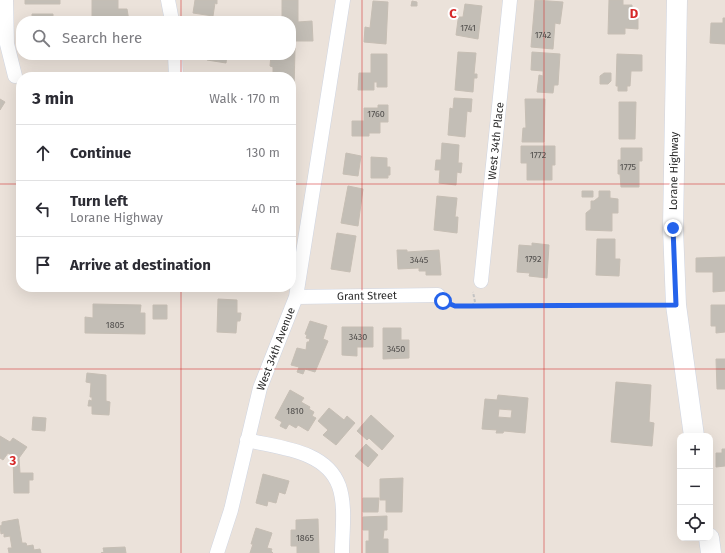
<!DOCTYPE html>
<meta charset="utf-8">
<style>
body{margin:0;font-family:"Fira Sans",sans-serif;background:#f2f2f3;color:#2b2b33}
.controls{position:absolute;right:12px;bottom:12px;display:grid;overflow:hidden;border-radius:8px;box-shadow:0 4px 16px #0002}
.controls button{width:36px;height:36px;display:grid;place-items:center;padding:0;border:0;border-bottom:1px solid #e1e1e2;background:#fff;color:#2b2b33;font:20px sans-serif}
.stop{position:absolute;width:12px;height:12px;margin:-9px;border:3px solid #2563eb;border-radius:50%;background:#fff}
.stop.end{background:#2563eb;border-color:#fff;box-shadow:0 1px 4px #0008}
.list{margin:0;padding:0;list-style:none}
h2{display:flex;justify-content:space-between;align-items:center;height:52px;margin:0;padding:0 16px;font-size:17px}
h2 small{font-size:13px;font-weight:400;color:#7c7c81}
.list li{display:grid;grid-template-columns:26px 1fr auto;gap:12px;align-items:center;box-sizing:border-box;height:56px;padding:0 16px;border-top:1px solid #e1e1e2}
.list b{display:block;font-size:15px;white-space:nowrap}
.list p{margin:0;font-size:13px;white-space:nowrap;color:#7c7c81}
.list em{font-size:13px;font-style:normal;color:#7c7c81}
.icon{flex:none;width:22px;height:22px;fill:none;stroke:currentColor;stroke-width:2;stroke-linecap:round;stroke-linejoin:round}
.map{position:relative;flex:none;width:725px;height:553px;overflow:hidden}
.search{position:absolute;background:#fff;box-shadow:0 4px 16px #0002;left:16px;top:16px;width:280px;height:44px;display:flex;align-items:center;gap:10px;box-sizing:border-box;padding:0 14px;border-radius:16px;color:#7c7c81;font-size:15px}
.panel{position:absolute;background:#fff;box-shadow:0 4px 16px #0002;left:16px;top:72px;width:280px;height:220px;border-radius:16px}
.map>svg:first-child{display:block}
.building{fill:#c3beb6;stroke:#c6beb4;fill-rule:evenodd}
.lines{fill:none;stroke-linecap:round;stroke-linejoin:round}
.street-casing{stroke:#cfd5e2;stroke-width:15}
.secondary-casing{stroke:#cfd5e2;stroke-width:21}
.path{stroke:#c3c3c3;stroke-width:2;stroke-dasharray:3 2;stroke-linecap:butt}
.street{stroke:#fff;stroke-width:14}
.secondary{stroke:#fff;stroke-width:20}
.route{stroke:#2563eb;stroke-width:5}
.grid{fill:none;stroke:#d62828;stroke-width:1;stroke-opacity:0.55}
.labels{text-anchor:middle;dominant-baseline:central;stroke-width:4;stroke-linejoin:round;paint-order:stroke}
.number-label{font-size:9px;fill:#504e4c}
.street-label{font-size:11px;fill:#292929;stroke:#fff}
.grid-label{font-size:13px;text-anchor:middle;font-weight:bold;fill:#d62828;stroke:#fff;stroke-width:4;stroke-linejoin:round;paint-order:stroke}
</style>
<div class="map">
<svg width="725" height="553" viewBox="0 0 725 553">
<rect width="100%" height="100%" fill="#ebe2da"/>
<path class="building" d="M25,0H60V4H25Z
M92,0H118V9H127L129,21H92Z
M195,0H217V4L215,3L213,16L193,13Z
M282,0H298V22L312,21L313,41H292L291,21H277V17H282Z
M535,0L563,2L560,24L555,23L553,49L531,47Z
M609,0H623V5H632V12L638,13V29L625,28V34H608Z
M373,1L388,2L386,44L364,42L365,27L370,28Z
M412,1L417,2V6H411Z
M465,4L482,6L478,39L456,35L458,20L459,17H463Z
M32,14H53V21H32Z
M723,18H725V44L710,43L711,23H723Z
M291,47L295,48L294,90H291V77H273V67L270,66L271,55H291Z
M458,52L476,53L474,74H477V78H474L473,92L455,90Z
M532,52L560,54L558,85H554L553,93L537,92L539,75L543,76V71L531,70Z
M371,54H387V87H377V82H374V90H358L359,73H371Z
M617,54L642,55V71H631L630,86H627V91H618V86H616Z
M206,55H227L226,63L207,60L208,55Z
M604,73H611V81L608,84H600V76Z
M454,98L472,99L471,112L467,111L465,137L448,135L450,108L453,109Z
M0,99L5,102L0,110Z
M525,99H545L544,142H522L523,128H526Z
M619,102H636L635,139H619Z
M378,105H388V122H380V133H369V136H352V121H364V108H378Z
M291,141L295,158L291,159Z
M442,143L459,145L458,163H462L461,173L457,172L456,185L439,183L440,170H435L436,160H441Z
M521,146H555V165H552V180H527V163H521Z
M621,148H642V161H639V187H621L620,174H618V160H621Z
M346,153L361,156L358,176L343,174Z
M371,157L387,158V167H390V175H388V178H371Z
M348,186L363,189L358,226L341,223Z
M582,191H593V197H582Z
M599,191H610V198L618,199V213H612V231L586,230V213L591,209V201H594L599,197Z
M437,196L457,198L455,217H458L457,233L434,230Z
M337,233L356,236L350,272L331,269Z
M597,239H615V259H620L619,276L596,275Z
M532,243L549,245L547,278L529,276L530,273L517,272L519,245L532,246Z
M397,250H407V252L439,250L441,275H426V271H419V268L398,269Z
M725,257V291L713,292V272H696V258Z
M218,299L237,300V313H241L240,321H237L236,333L217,332Z
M93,304L141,305L140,313H145V334L85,333V317L93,318Z
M153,305H167V319H153Z
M711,305H725V332L716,333V326H711Z
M310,321L327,326L323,339L328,341L315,372L305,369L303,374L297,372L299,367L291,365L297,348L306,350L307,342H309L310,339L306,338L307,335L305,334Z
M342,327H373V347H357V356L342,355Z
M383,328H401V340H409V358L383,359Z
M716,359H725V389H717Z
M87,373L106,375V401L110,402L109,415L92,414V406H88L89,400L92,401V397H90L91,383L86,382Z
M616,382L651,385L649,422L654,423L652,446L611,442Z
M290,390L304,398L301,402L310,407L309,409L314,412L312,416L316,418L308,431L298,425L296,428L289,424L286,429L280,426L282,422L275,418Z
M498,395L528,398L525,433L504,431L503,433H496L497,430L482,429L485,399L497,400ZM499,409L512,410L511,418L498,417Z
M329,408L344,420L347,416L355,423L336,445L323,435L328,430L318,421Z
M371,415L394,436L382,450L369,438L367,440L357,431Z
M33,417L46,418L45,431L32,430Z
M0,436L10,442L13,438L27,447L19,458L20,473H33V480H29V493H14L13,456L8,453L3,460L0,458Z
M366,444L378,455L368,467L355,456Z
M722,449H725V466L716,467V453H722Z
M263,474L289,481L285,494L279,492L276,503L268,501L267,506L256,503Z
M403,478L402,512H386V500H380V479Z
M363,498H379L378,512H363Z
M387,516V530H384L383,539H388V553H366V541H369V530H363V517Z
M18,519L22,543H26L27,546L33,545L34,550L40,549L41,553H9L8,548H12L10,536L4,537V533L1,534L0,526L2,525V522Z
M318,519L319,553H297V546H291V530H296V520Z
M256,528L272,533L267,548L272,549L271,551L273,553H250L253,544H251Z
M125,547L126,553H101L104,552L103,548Z"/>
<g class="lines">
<g class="street-casing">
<path id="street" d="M6,0L7,44L15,76
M168,0L172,21
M175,55L176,77
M481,281L510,0
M296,297L438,295
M247,440C279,448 326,450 339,486C346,506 342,532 342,553
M217,553L231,510L260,388L296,297L343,0"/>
</g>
<g class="secondary-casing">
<path id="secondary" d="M677,0L673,228L676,305L694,436
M709,538L711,553"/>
</g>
<path class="path" d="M447,303L458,306H661
M472,306L475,302L473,292"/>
<use href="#street" class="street"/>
<use href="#secondary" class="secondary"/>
</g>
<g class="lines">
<path class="route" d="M443,301L455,306H471L676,305L673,228"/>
</g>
<path class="grid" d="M181,0V21M362,0V553M544,0V553M181,55V77M0,184H21M291,184H725M181,287V553M0,369H725"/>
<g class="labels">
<g class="number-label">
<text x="468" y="28">1741</text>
<text x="543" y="35">1742</text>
<text x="376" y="114">1760</text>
<text x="538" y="155">1772</text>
<text x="628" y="167">1775</text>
<text x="533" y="259">1792</text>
<text x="419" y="260">3445</text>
<text x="115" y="325">1805</text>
<text x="358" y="337">3430</text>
<text x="396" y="349">3450</text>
<text x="295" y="411">1810</text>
<text x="305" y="538">1865</text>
</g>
<g class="street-label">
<text transform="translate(496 141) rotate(-84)">West 34th Place</text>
<text transform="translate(674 171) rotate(-89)">Lorane Highway</text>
<text transform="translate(367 296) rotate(-1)">Grant Street</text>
<text transform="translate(276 349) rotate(-69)">West 34th Avenue</text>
</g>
</g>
<g class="grid-label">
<text x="453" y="18">C</text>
<text x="634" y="18">D</text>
<text x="13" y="465">3</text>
</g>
</svg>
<div class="controls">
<button>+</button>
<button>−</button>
<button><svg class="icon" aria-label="locate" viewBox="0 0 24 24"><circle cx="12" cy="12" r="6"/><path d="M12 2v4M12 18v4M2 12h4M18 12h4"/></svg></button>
</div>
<div class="stop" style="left:443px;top:301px"></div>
<div class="stop end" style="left:673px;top:228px"></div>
<div class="search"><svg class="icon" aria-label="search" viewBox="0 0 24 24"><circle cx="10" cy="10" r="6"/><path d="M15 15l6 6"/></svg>Search here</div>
<section class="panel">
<h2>3 min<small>Walk · 170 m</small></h2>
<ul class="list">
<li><svg class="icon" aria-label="ahead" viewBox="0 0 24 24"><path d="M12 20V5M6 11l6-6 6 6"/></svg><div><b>Continue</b></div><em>130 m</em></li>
<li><svg class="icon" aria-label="left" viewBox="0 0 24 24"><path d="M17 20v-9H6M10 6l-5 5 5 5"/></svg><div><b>Turn left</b><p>Lorane Highway</p></div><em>40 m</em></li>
<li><svg class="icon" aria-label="arrive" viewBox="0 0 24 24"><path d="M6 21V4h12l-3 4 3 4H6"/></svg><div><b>Arrive at destination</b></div></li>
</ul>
</section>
</div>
